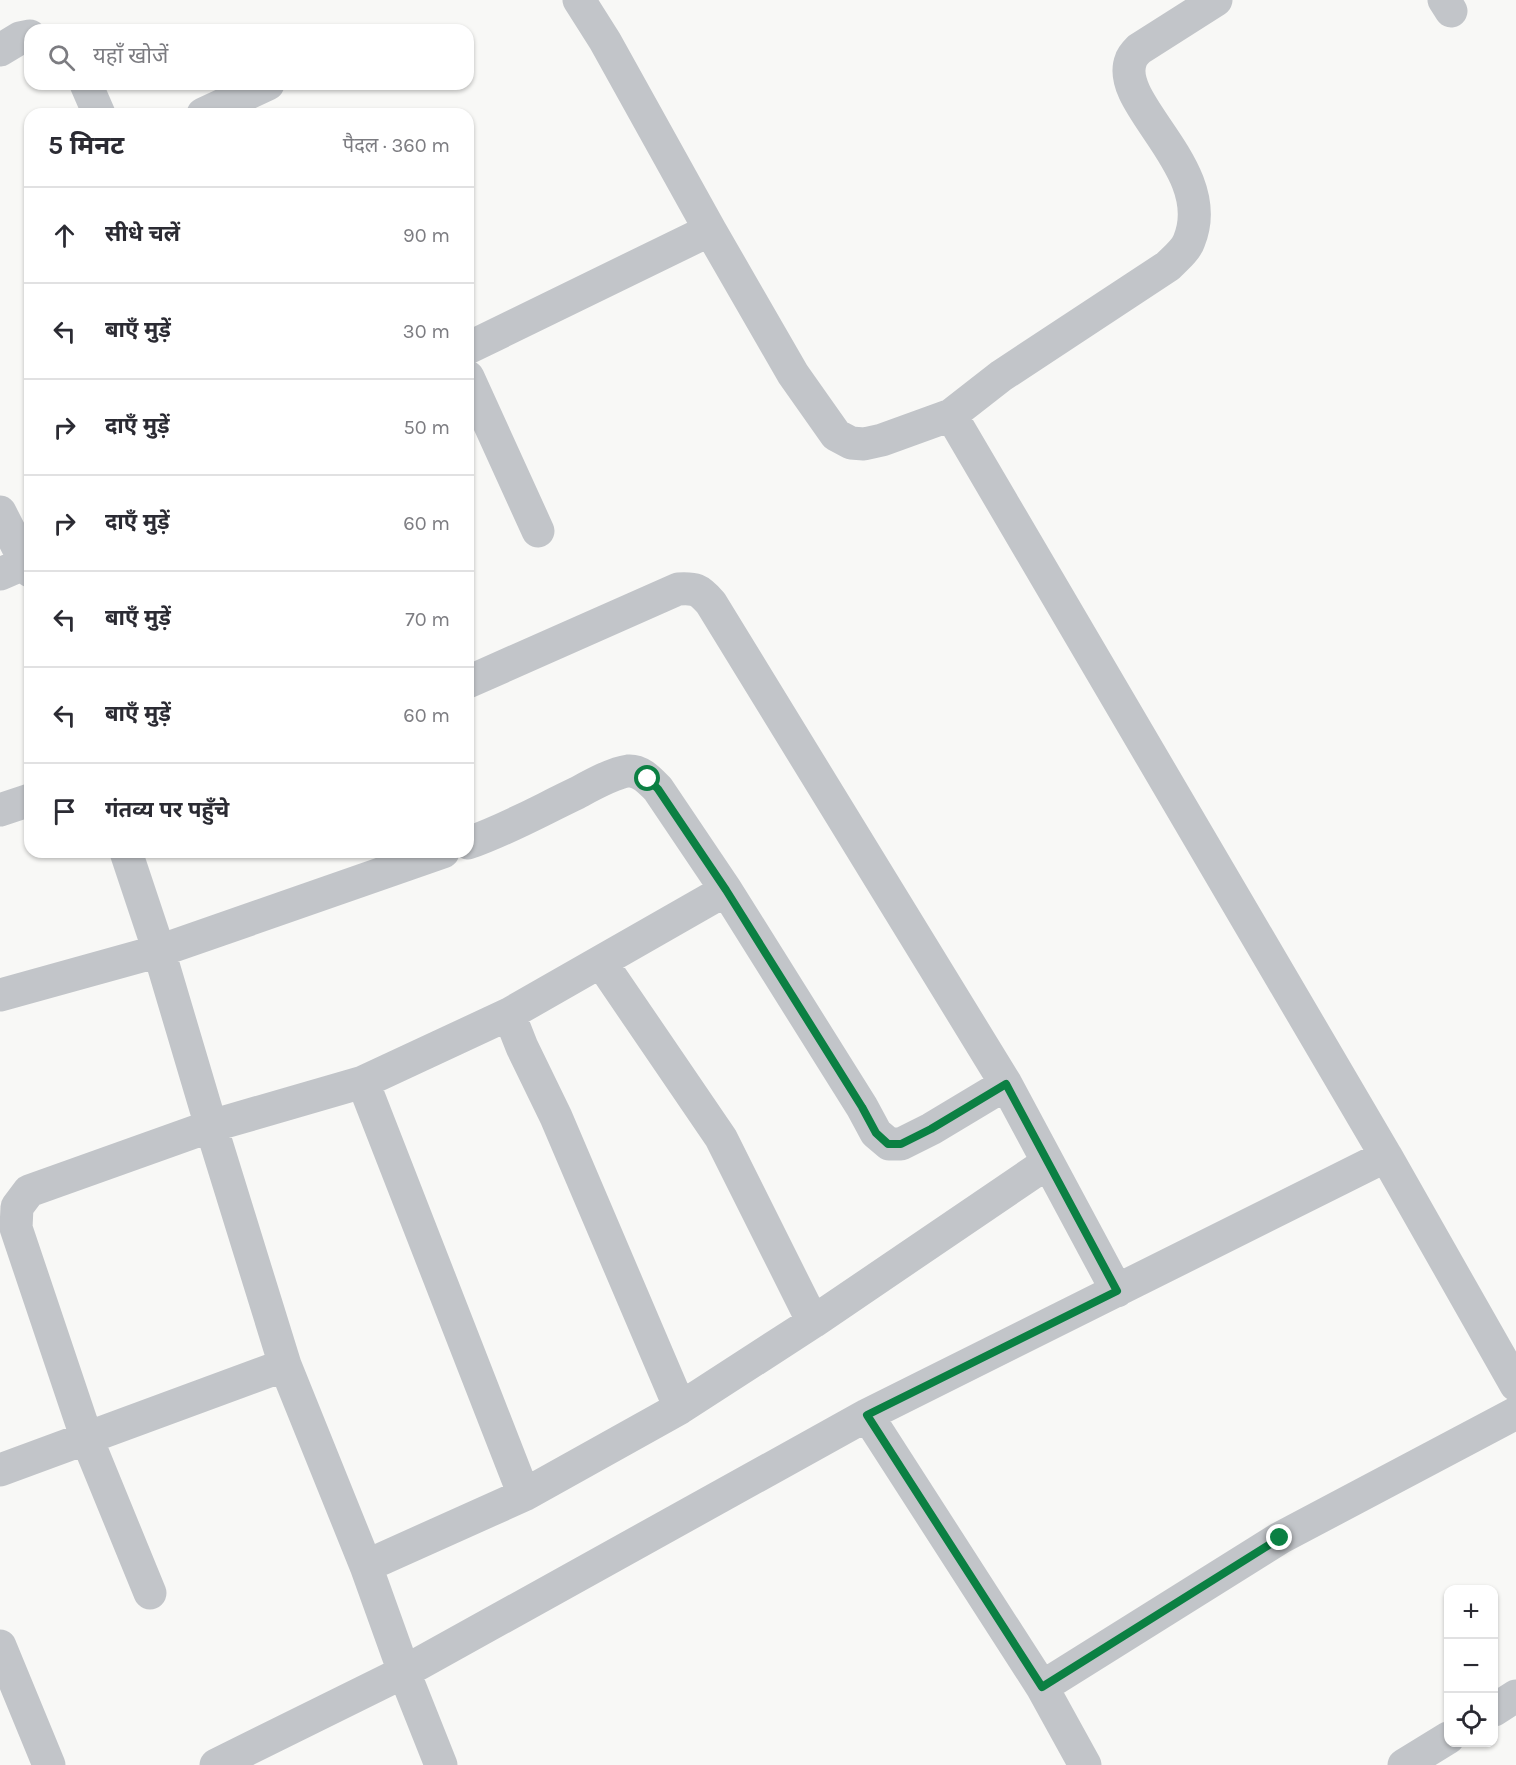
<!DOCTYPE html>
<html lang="hi">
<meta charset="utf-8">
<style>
body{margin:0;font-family:Karla,"Noto Sans Devanagari",sans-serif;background:#f7f7f7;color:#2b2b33}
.controls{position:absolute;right:18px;bottom:18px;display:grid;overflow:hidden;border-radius:12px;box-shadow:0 2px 4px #0004}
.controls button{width:54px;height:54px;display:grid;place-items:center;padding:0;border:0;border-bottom:2px solid #e1e1e2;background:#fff;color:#2b2b33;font:30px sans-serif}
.stop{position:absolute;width:18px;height:18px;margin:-14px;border:4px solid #0b8043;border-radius:50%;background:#fff}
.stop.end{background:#0b8043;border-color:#fff;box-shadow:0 2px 6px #0008}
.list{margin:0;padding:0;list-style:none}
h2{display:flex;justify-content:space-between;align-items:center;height:78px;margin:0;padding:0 24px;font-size:26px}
h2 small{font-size:20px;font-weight:400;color:#7c7c81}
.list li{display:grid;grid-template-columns:39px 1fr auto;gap:18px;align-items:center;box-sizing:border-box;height:96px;padding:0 24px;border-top:2px solid #e1e1e2}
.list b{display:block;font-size:22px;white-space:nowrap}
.list em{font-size:20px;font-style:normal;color:#7c7c81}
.icon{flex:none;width:33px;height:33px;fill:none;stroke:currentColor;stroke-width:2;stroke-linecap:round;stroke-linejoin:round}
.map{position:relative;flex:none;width:1516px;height:1765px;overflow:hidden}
.search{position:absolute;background:#fff;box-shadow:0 2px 4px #0004;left:24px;top:24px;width:450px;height:66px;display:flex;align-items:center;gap:15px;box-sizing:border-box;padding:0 21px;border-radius:18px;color:#7c7c81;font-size:22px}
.panel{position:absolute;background:#fff;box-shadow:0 2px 4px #0004;left:24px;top:108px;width:450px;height:750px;border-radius:18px}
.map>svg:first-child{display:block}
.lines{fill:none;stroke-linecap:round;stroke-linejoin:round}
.minor{stroke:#c2c5c9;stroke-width:33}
.route{stroke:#0b8043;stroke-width:8}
</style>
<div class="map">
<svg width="1516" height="1765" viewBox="0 0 1516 1765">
<rect width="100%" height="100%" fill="#f8f8f6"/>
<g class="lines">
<path class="minor" d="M579,0L605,41L710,230L793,374L836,435L851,443L864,444L882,440L951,415L1001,376L1168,266C1175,259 1186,250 1189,241C1219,169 1113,104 1131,60C1132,56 1136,52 1139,49L1216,0
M1444,0L1451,11
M0,50L20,38L30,36
M86,84L99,114
M203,114L268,84
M468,348L710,230
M468,377L538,531
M951,415L1386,1156
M0,512L30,571
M0,574L30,561
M468,682L678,589C695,588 699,589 711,603L1006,1084L1117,1291
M0,810L30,800
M468,843C506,830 541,810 577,793C590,786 613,773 628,771C641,770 650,781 658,789L726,890L862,1107L876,1133L889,1144H901L931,1129L1006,1084
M126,852L159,951L211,1126L285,1365L366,1566L404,1672L441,1765
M601,962L721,1138L813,1322
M0,995L159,951L443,852
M509,1014L522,1047L556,1117L680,1408
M363,1082L524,1495
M867,1415L1042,1687L1085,1765
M0,1470L285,1365
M366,1566L524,1495L680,1408L813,1322L1047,1163
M150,1593L87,1439L16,1228L17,1207L29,1191L211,1126L363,1082L509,1014L726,890
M0,1646L49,1765
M1042,1687L1280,1538L1516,1413
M1494,1710L1516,1696
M216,1765L404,1672L867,1415L1386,1156L1516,1385
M1404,1765L1448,1738"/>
</g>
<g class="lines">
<path class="route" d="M648,779L658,789L726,890L862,1107L876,1133L888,1144H901L931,1129L1006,1084L1117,1291L867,1415L1042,1687L1280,1538"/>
</g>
</svg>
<div class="controls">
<button>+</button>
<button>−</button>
<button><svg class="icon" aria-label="locate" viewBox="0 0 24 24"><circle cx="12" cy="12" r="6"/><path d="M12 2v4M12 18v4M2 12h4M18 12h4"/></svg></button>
</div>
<div class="stop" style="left:648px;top:779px"></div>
<div class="stop end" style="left:1280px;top:1538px"></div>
<div class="search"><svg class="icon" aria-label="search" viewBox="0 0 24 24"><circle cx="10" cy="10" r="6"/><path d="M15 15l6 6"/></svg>यहाँ खोजें</div>
<section class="panel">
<h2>5 मिनट<small>पैदल · 360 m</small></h2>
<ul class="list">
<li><svg class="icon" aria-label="ahead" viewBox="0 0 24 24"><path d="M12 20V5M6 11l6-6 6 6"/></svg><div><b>सीधे चलें</b></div><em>90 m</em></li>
<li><svg class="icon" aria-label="left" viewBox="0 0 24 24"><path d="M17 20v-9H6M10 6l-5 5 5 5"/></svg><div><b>बाएँ मुड़ें</b></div><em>30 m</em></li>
<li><svg class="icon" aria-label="right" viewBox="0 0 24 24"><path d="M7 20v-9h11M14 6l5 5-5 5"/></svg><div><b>दाएँ मुड़ें</b></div><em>50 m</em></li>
<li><svg class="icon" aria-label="right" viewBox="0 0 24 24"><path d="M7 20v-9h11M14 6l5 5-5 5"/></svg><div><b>दाएँ मुड़ें</b></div><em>60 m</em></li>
<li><svg class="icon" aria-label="left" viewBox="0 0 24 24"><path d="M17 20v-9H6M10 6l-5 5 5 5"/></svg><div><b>बाएँ मुड़ें</b></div><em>70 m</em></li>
<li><svg class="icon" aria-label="left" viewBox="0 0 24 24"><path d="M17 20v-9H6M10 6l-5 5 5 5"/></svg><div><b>बाएँ मुड़ें</b></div><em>60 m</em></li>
<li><svg class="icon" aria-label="arrive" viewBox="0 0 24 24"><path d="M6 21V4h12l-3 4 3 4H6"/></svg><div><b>गंतव्य पर पहुँचे</b></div></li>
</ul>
</section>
</div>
